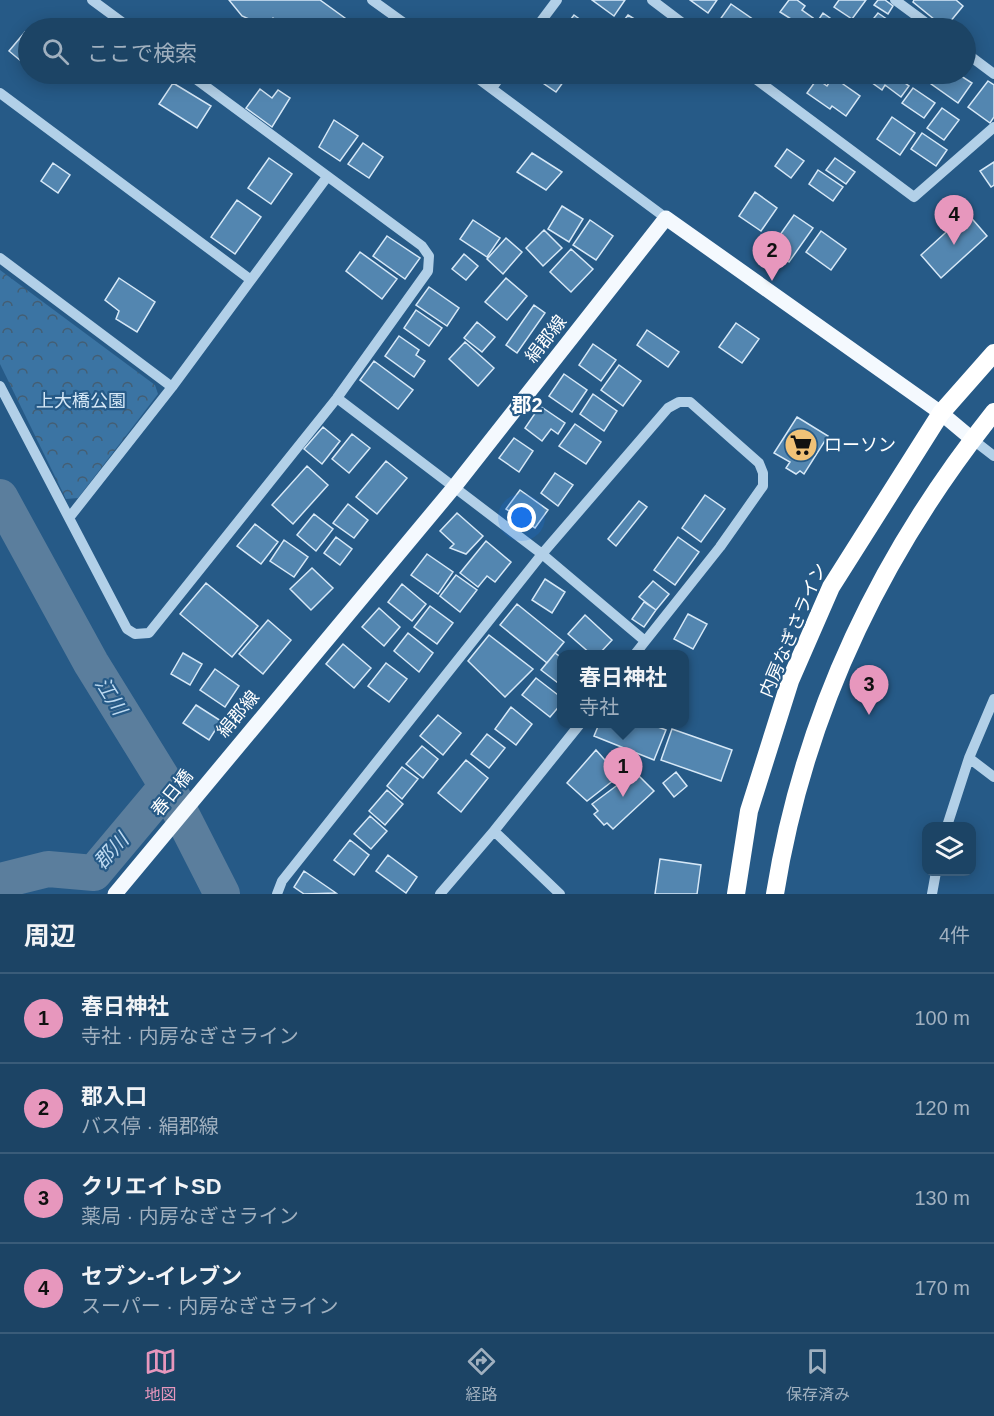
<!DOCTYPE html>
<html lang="ja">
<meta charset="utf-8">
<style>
body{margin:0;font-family:Arial,"Noto Sans JP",sans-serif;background:#254b6b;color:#f1f3f6}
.controls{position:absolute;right:18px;bottom:18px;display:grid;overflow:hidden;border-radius:12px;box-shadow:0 3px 15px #0003}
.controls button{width:54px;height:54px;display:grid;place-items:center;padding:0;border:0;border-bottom:2px solid #3a5c79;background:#1c4465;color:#f1f3f6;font:30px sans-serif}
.you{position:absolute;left:522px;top:518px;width:21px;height:21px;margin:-15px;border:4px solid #fff;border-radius:50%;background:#1a73e8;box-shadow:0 0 0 9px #1a73e833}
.badge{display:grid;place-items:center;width:39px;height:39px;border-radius:50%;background:#e797bd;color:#111;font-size:20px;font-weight:700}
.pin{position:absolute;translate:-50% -50px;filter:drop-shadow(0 2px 3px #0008)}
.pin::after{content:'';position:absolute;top:32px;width:21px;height:18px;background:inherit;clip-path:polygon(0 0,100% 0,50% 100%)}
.popup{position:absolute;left:557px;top:650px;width:132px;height:78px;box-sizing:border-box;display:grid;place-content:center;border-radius:12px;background:#1c4465;filter:drop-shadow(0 2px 4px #0005);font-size:20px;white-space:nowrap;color:#a0b0bf}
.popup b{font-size:22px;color:#f1f3f6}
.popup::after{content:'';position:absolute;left:50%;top:100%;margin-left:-12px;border:12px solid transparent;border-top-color:#1c4465}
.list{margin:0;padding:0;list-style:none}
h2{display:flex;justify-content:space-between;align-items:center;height:78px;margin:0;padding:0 24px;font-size:26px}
h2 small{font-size:20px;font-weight:400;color:#a0b0bf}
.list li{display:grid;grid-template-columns:39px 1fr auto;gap:18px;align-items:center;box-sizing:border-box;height:90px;padding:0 24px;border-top:2px solid #3a5c79}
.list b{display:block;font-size:22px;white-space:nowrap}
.list p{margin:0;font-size:20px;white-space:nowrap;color:#a0b0bf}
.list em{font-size:20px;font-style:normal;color:#a0b0bf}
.icon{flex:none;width:33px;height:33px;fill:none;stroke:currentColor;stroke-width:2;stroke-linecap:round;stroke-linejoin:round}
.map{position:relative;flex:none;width:994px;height:894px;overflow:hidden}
.search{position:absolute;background:#1c4465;box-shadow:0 3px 15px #0003;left:18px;right:18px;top:18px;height:66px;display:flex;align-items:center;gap:15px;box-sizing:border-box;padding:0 21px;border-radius:33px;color:#a0b0bf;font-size:22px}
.sheet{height:438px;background:#1c4465}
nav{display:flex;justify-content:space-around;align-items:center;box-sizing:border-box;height:84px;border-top:2px solid #3a5c79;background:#1c4465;font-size:16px;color:#a0b0bf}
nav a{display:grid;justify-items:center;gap:3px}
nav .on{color:#e797bd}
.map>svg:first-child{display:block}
.park{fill:url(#park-crowns)}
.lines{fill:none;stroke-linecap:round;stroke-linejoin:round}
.river{stroke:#5b7e9d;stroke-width:36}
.building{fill:#5386b0;stroke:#d6e8f7;stroke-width:1.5}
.minor{stroke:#b2d0e8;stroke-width:10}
.major{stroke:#f4f9fe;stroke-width:15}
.highway{stroke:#fff;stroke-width:18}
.labels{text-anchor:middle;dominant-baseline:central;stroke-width:4.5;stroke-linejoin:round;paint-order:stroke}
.street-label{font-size:18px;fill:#fff;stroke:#265a87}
.park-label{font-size:18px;fill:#d6e8f7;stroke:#265a87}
.poi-label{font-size:18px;fill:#fff;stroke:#265a87;text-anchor:start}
.neighbourhood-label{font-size:20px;font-weight:bold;fill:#fff;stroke:#265a87}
.water-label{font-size:20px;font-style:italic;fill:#bdd9f0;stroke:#265a87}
</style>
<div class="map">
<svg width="994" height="894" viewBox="0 0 994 894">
<defs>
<pattern id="park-crowns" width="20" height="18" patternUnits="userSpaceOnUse" patternTransform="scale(1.5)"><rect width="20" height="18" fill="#3b74a3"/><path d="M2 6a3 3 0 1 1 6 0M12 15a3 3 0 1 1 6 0" fill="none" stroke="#445e73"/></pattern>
</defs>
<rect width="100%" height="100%" fill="#265a87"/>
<path class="park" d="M0,270L155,385L158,394L78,498L66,499L0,364Z"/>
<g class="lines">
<path class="river" d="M0,497L91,663L167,786L222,894
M0,881L48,869L94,873L167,786"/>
</g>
<path class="building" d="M229,0H320L356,26L354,28H287L273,18L267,27L242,16Z
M592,0H625L614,16Z
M690,0H717L708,13Z
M789,0H797L805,6L802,10L813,18L805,28L780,12Z
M839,0H866L852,19L834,7Z
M878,0H885L893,6L888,14L874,5Z
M914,0H956L963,6L945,28L913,2Z
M731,4L754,20L749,28H730L719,21Z
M823,13L837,23L834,28H813Z
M878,13L897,26L895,28H866Z
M574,15L592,28H564Z
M628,15L636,20L632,26L635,28H618Z
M25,32L28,34V67L9,51Z
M546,74H569L556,92L540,81Z
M792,74H811L805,82Z
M877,74H892L909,86L901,97L885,85L882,90L871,82Z
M932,74H958L972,83L958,103L927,81Z
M833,77L860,96L846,116L832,106L830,109L807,93L817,79L827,86Z
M988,81L994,85V117L990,123L968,107Z
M173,83L211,106L197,128L159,104Z
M913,88L935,103L924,118L902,103Z
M260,89L272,98L278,90L290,98L272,127L246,108Z
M942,108L959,120L944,140L927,128Z
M892,117L915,133L900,155L877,139Z
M334,120L358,136L340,161L319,147Z
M922,133L947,150L936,166L911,149Z
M363,143L383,157L369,178L348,164Z
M787,149L804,161L791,178L775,166Z
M532,153L562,172L546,190L517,172Z
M269,158L292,174L271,204L248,188Z
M835,158L855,172L846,184L826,170Z
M994,162V185L991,187L980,171Z
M53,163L70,175L58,193L41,181Z
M818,170L843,187L833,201L809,184Z
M755,192L777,208L761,231L739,216Z
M237,200L261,217L235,254L211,237Z
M562,206L583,219L569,242L548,229Z
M967,213L987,236L941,278L921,255Z
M794,215L813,228L789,262L770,249Z
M473,220L500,238L487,257L460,239Z
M590,220L613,236L596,260L573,245Z
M544,230L562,248L543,266L526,248Z
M821,231L846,249L831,270L806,252Z
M387,236L420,258L405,279L373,256Z
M506,238L522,252L503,274L487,259Z
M571,249L593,269L571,292L550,272Z
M360,252L397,279L382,299L346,271Z
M464,254L478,266L466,280L452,269Z
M119,278L155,302L137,332L116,319L119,311L105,300Z
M506,278L527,296L507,320L485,302Z
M429,287L459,308L447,326L416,305Z
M534,305L545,313L517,353L506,345Z
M416,310L442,328L429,346L404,328Z
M477,322L495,337L482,352L464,338Z
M736,323L759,339L742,363L719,347Z
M647,330L679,352L668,367L637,345Z
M399,336L419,350L416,355L425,361L414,377L385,356Z
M465,342L494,368L478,386L449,359Z
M593,344L616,360L601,381L579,365Z
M374,361L413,390L398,409L360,380Z
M619,365L641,381L623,406L601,390Z
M564,374L587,390L572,412L549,396Z
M593,394L617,411L604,431L580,414Z
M540,406L565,423L558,434L551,429L542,441L525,428Z
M797,417L828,436L804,474L800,471L796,474L786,468L790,462L774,453Z
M575,424L601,442L586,464L559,446Z
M323,427L340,441L322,464L304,449Z
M352,434L370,448L349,473L332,459Z
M514,438L533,451L519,472L499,458Z
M386,461L407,478L377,514L356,497Z
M307,466L328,485L293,524L272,505Z
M555,473L573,485L558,506L541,493Z
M520,490L548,510L535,528L506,509Z
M705,495L725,509L701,542L682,528Z
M639,501L647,507L616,546L608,539Z
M348,504L368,520L354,538L333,523Z
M457,513L483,536L466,554L450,548L454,544L440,531Z
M314,514L333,529L316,551L297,535Z
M255,524L278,542L261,564L237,546Z
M336,537L352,549L340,565L324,553Z
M678,537L699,552L675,585L654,570Z
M284,540L308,557L294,577L270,561Z
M486,541L511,562L495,582L487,576L478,587L460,573Z
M427,554L453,572L438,594L411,575Z
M312,568L333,588L311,610L290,589Z
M456,575L477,590L460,612L440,596Z
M545,579L565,592L552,613L532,600Z
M653,581L669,594L656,610L639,597Z
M206,583L258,626L232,657L180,614Z
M402,584L426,604L412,621L388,602Z
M644,602L656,610L644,627L632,619Z
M517,604L564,642L547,663L500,625Z
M430,606L453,623L437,644L414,627Z
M379,608L400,627L384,646L362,627Z
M688,614L707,624L693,649L674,639Z
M585,615L612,640L599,654H591L568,634Z
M268,620L291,640L263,674L239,654Z
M408,633L433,653L419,672L394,651Z
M489,635L533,669L505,697L468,661Z
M343,644L371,668L354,688L326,664Z
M183,653L202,664L190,685L171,674Z
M555,653L562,658V686L541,670Z
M386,663L407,679L389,702L368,686Z
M215,669L239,686L225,707L200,690Z
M536,678L562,698V703L550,717L522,695Z
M196,705L221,721L209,740L183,723Z
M511,707L532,724L516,745L495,729Z
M438,715L461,733L443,755L420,736Z
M599,724H650L666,730L654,760L594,736Z
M672,729L732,750L721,781L661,760Z
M487,734L505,748L489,768L471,754Z
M422,746L438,759L423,778L406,764Z
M596,750L619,776L587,801L567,783Z
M466,760L488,778L461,812L438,793Z
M402,767L418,779L402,799L387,786Z
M635,772L654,791L613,829L607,823L604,825L594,814L598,811L592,804Z
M676,772L687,786L674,797L663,783Z
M387,790L403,804L385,825L369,811Z
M370,816L387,831L371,849L354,834Z
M350,840L369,855L354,875L334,860Z
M388,855L417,877L406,893L376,871Z
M660,859L701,865L697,894H655Z
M304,871L336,893L304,894L294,887Z"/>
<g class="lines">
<path class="minor" d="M92,0L130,28
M372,0L411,28
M652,0L689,28
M895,0L933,28
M536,28L557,0
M966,53L994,74
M472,74L666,218
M749,74L914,197L994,127
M492,88L502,74
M0,93L251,280
M0,258L172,387
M0,386L127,629L135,634L149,633L337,398L428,271L429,256L422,246L189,74
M337,398L542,554L645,641
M972,439L994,456
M69,518L172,387L327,177
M969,758L994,777
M947,826L969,758L994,699
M494,831L560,894
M277,894L282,881L542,554L668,408L679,402H690L759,463L763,473V486L720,547L635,654
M440,894L494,831L580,724
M932,894L936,872"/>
<path class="major" d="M115,894L455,486L666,218L941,413L972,439"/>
<path class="highway" d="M736,894L749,811L790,681L831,587L941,413L994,353
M775,894C804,713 880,555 994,412"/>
</g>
<defs>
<g id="supermarket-disc" transform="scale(1.725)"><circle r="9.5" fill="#f1c277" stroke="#265a87"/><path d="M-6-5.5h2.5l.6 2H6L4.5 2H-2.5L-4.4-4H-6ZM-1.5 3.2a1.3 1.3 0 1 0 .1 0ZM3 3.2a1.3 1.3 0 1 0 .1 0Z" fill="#111"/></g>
</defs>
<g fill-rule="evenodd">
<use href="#supermarket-disc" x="801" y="445"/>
</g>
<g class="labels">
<g class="street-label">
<text transform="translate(546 339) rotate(-52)">絹郡線</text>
<text transform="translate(793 630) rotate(-67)">内房なぎさライン</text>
<text transform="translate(238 714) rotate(-50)">絹郡線</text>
<text transform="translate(172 793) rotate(-51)">春日橋</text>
</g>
<g class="park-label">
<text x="81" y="401">上大橋公園</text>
</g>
<g class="poi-label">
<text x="824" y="445">ローソン</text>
</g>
<g class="neighbourhood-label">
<text x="527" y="405">郡2</text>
</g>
<g class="water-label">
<text transform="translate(111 696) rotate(58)">江川</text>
<text transform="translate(111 851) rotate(-48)">郡川</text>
</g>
</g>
</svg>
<div class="controls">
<button><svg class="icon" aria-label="layers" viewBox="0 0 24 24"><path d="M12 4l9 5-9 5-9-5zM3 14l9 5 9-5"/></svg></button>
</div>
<div class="you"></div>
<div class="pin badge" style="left:623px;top:797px">1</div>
<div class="popup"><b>春日神社</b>寺社</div>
<div class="pin badge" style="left:772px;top:281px">2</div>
<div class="pin badge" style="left:869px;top:715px">3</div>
<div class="pin badge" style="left:954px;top:245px">4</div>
<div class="search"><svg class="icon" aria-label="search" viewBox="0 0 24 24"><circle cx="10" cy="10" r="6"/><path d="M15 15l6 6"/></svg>ここで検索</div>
</div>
<section class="sheet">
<h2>周辺<small>4件</small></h2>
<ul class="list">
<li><span class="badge">1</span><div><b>春日神社</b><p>寺社 · 内房なぎさライン</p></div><em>100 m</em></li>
<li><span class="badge">2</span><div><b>郡入口</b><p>バス停 · 絹郡線</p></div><em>120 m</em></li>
<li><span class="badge">3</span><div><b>クリエイトSD</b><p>薬局 · 内房なぎさライン</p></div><em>130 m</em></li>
<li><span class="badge">4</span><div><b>セブン-イレブン</b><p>スーパー · 内房なぎさライン</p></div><em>170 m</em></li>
</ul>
</section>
<nav>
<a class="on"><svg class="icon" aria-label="map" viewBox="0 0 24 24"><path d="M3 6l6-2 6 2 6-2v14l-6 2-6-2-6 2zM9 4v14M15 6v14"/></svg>地図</a>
<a><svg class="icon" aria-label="directions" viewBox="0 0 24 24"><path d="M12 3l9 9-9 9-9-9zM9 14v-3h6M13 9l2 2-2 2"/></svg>経路</a>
<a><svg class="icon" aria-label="saved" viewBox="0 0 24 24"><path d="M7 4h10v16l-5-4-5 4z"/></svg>保存済み</a>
</nav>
